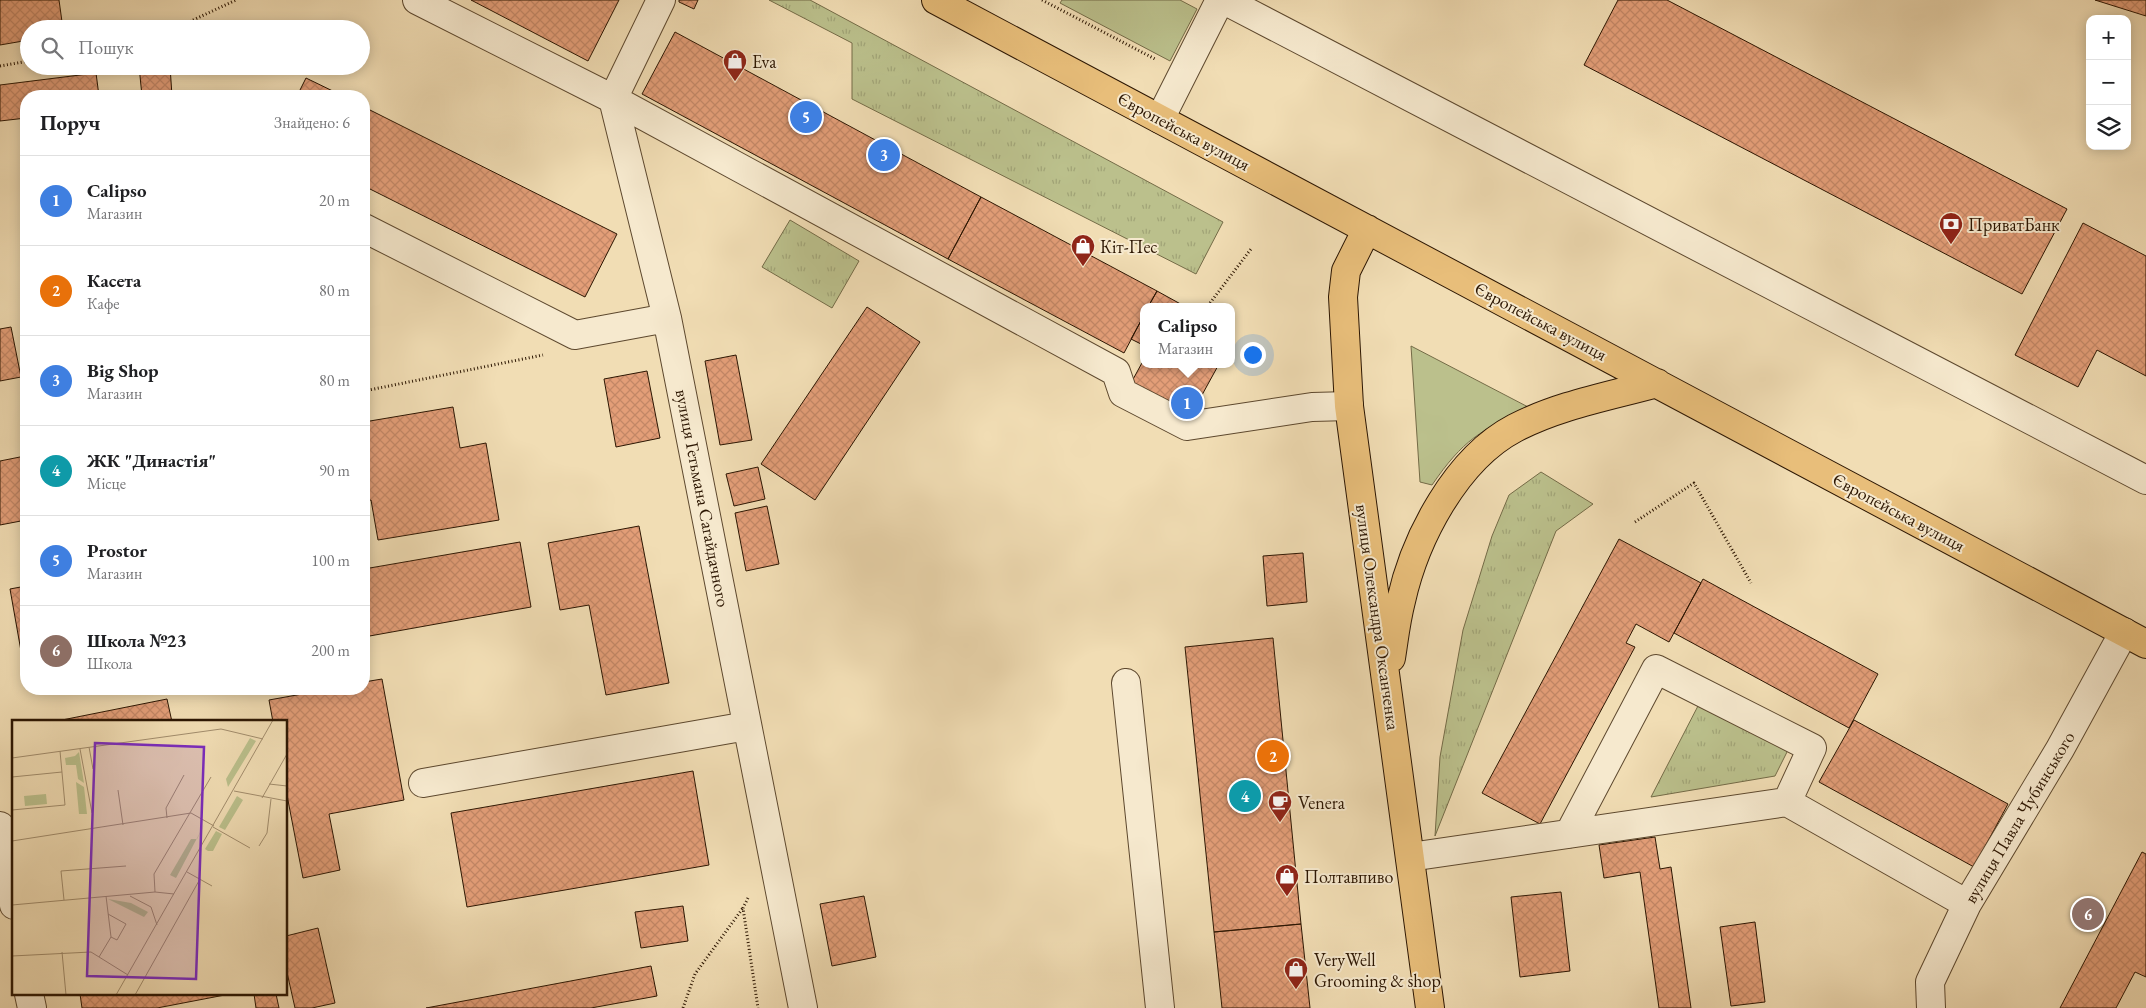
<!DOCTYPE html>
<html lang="uk">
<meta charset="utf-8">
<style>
body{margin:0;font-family:"EB Garamond",serif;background:#f6f6f6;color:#202124}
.controls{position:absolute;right:15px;top:15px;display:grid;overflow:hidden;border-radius:10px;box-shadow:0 2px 12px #0003}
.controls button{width:45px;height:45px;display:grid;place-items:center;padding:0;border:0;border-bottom:1px solid #e0e0e0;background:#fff;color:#202124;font:25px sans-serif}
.you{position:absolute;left:1252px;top:354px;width:18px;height:18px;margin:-12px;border:4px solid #fff;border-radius:50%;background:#1a73e8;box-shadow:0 0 0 8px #1a73e833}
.badge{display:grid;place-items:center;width:32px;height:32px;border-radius:50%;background:#8f2418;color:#fff;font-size:16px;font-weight:700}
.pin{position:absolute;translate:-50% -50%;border:2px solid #fff;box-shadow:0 1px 5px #0006}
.popup{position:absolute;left:1140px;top:303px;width:95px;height:65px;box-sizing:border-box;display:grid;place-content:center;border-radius:10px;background:#fff;filter:drop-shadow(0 1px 4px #0005);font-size:16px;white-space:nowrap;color:#757577}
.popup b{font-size:19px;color:#202124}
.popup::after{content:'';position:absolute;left:50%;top:100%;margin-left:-10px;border:10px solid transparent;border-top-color:#fff}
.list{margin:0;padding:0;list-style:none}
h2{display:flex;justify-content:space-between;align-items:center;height:65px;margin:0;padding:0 20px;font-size:21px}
h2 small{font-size:16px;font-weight:400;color:#757577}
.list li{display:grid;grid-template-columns:32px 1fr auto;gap:15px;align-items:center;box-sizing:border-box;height:90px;padding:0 20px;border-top:1px solid #e0e0e0}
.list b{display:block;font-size:19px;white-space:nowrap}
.list p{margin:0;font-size:16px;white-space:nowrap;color:#757577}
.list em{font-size:16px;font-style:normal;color:#757577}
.icon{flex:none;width:28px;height:28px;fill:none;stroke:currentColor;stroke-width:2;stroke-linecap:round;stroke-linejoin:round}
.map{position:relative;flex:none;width:2146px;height:1008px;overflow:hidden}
.search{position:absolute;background:#fff;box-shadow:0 2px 12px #0003;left:20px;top:20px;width:350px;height:55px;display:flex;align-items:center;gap:12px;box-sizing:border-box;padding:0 18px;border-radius:28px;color:#757577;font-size:19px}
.panel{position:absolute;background:#fff;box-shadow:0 2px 12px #0003;left:20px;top:90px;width:350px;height:605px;border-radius:20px}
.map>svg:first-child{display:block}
.grass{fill:#bbc08c;stroke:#746b47}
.park{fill:url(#park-tufts);stroke:#746b47}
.building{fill:url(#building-cross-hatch);stroke:#2c1602}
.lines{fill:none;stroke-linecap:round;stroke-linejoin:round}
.minor-casing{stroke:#5d482e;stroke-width:30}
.major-casing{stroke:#2c1602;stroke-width:30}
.path{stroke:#2c1602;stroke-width:3;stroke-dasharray:1 2.5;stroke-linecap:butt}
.minor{stroke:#f6e9ce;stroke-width:28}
.major{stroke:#e8be7a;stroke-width:28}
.labels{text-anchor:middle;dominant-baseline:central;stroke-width:4;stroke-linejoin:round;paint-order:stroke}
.poi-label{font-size:18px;fill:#2c1602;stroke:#f6e9ce;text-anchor:start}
.street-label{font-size:18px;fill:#2c1602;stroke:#f6e9ce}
.inset-road{fill:none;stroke:#a28d6d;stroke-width:1}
.view{fill:#7b2cbf;fill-opacity:0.15;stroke:#7b2cbf;stroke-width:2.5}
.inset-edge{fill:none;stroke:#2c1602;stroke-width:2.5}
</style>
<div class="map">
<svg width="2146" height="1008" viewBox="0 0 2146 1008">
<defs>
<pattern id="park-tufts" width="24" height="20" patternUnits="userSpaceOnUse" patternTransform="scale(1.25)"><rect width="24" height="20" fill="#bbc08c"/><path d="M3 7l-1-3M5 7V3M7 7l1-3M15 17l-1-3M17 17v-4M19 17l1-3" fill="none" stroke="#a1a477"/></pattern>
<pattern id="building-cross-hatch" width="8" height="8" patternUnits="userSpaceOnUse" patternTransform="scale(1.25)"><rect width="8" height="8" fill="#e39e78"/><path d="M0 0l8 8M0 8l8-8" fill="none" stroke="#c38766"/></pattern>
</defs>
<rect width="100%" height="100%" fill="#f1ddb4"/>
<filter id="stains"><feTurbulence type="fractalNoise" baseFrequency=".004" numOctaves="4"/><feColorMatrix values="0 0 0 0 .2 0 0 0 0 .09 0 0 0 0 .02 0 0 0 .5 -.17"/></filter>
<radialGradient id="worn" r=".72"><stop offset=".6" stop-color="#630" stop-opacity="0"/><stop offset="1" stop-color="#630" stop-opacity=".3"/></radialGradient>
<path class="grass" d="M1062,0H1180L1197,9L1170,61L1060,3Z
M1411,346L1530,408C1480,430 1463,440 1432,485L1420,482Z"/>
<path class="park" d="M769,0H810L1223,222L1196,274L852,99V43Z
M790,220L859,261L832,308L762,267Z
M1541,472L1593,504L1556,531L1435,836L1440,757L1463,630L1492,536L1509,495Z
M1699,704L1788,750L1775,776L1651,797Z"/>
<path class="building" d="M0,0H59L63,29H29V40L0,45Z
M471,0H619L588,61Z
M679,0H698L694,9L679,2Z
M1618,0H1667L2067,209L2022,294L1584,65Z
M2095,0H2146V16Z
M675,32L981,197L948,259L642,94Z
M139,66H170L172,96H142Z
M96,73L99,96H26V118L0,121V85Z
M306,78L343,96H297Z
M364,107L617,234L585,297L364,186Z
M981,197L1157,291L1148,307H1143V317L1124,353L948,259Z
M2083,223L2146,256V376L2097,350L2078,387L2015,355Z
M1157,291L1186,307H1148Z
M867,307L920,342L815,500L761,464Z
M1143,317V345L1131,339Z
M11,327L21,377L0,381V329Z
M736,355L752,440L720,445L705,361Z
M1143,361V364H1219L1191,415L1131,383Z
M647,371L660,438L616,447L604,379Z
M453,407L460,448L486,443L499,520L378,540L371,500L364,502V422Z
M25,456L26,520L0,525V461Z
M758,467L765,499L734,506L726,474Z
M767,506L779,564L746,571L735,513Z
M639,526L669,683L606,695L589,605L560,610L548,543Z
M1619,539L1701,583L1669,642L1636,624L1626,643L1635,647L1540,824L1482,793Z
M520,542L531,607L364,637V569Z
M1303,553L1307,602L1267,606L1263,556Z
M1703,579L1878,674L1849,728L1674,633Z
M26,586V668H24L10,589Z
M1273,638L1301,924L1214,932L1185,647Z
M382,679L404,800L329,814L340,870L303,878L286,790V722H273L269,700L330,689H364V682Z
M167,699L172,722H63L62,720Z
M1854,720L2008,804L1974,867L1819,782Z
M693,771L709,865L467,907L451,813Z
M1655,837L1660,869L1671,867L1691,1008H1659L1640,872L1604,878L1599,845Z
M2142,852L2146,854V977L2135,972L2116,1008H2060Z
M1561,892L1570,971L1520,977L1511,897Z
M864,896L876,957L832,966L820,904Z
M683,906L688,941L641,948L635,912Z
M1755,922L1765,1002L1731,1006L1720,927Z
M1301,924L1310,1008H1222L1214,932Z
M318,928L335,1003L312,1008H295L286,968V936Z
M651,966L657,996L591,1008H426Z
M80,994H230L157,1008H82Z
M254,994H276L279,1008H256Z"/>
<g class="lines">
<g class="minor-casing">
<path id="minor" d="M417,0L613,99L1116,372L1123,393L1187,426L1312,407L1349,406
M661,0L613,99L667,318L803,1008
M1224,0L2146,480
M1160,119L1220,0
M364,228L575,335L667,318
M1126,683L1160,1008
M423,783L747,726
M0,826L14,905
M1569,834L1656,669L1812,748L1787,802
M1410,857L1787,802L1967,904
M29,994L32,1008
M1931,1008L1930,982L1967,904L2060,749L2124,632"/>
</g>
<g class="major-casing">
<path id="major" d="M936,0L2146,644
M1367,229L1346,271L1343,297L1349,406L1430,1008
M1391,658C1394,639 1396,620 1401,601C1415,538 1456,459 1515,428C1559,405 1610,396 1657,383"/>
</g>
<path class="path" d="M1042,0L1155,59
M174,29L236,0
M0,66L29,61
M1210,303L1251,249
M364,391L543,355
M1635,522L1694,483L1751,583
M748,898L743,908L758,1008
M683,1008L695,974L743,908"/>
<use href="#minor" class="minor"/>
<use href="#major" class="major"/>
</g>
<defs>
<g id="shop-pin" transform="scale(1.25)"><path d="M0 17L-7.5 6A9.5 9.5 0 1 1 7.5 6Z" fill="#8f2418" stroke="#f6e9ce"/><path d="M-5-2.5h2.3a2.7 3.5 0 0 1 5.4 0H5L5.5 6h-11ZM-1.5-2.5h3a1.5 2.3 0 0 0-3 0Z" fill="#fff"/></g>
<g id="bank-pin" transform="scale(1.25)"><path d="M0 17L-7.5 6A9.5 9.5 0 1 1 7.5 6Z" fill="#8f2418" stroke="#f6e9ce"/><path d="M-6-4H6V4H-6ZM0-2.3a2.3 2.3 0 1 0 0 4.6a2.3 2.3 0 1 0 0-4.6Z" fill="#fff"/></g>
<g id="cafe-pin" transform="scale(1.25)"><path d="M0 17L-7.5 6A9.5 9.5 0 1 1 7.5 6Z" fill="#8f2418" stroke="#f6e9ce"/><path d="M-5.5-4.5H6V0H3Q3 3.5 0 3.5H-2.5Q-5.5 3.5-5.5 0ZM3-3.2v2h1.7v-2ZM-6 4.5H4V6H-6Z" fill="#fff"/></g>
</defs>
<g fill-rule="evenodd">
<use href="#shop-pin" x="735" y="61"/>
<use href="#bank-pin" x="1951" y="224"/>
<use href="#shop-pin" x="1083" y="246"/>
<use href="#cafe-pin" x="1280" y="802"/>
<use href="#shop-pin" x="1287" y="876"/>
<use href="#shop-pin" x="1296" y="969"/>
</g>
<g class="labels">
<g class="poi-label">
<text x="752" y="61">Eva</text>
<text x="1968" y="224">ПриватБанк</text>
<text x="1100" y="246">Кіт-Пес</text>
<text x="1298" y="802">Venera</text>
<text x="1304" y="876">Полтавпиво</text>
<text x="1314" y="959">VeryWell<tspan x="1314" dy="21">Grooming &amp; shop</tspan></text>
</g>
<g class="street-label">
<text transform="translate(1184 131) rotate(28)">Європейська вулиця</text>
<text transform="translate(1541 321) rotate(28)">Європейська вулиця</text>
<text transform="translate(703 498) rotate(79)">вулиця Гетьмана Сагайдачного</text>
<text transform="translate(1899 512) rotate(28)">Європейська вулиця</text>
<text transform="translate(1378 617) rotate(82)">вулиця Олександра Оксанченка</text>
<text transform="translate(2019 817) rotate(-59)">вулиця Павла Чубинського</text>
</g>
</g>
<g transform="translate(12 720)">
<rect width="275" height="275" fill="#f1ddb4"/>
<path d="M238,18L244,21L216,67L214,59ZM34,74L35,84L13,86L12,76Z" fill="#bbc08c"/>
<path d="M67,32L72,63L66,59L64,45H54L53,38L63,36ZM64,62L72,67L75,94H67Z" fill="#bbc08c"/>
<path d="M225,76L231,80L213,110L207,107ZM193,103L164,158L158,155L179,119H185ZM204,111L210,114L201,131H196L193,129ZM96,179L119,183L136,192L132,197Z" fill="#bbc08c"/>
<path class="inset-road" d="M77,27L81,49M68,29L80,93M0,38L209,9L251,19M0,57L50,52M257,64L275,66M106,70L111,105M222,71L275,81M250,78L275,34M0,90L53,85L48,31M155,98L154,88L172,55M201,107L238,128M0,121L179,93L202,106M247,126L255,113L259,79M175,152L200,166M143,172L142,154L199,57M118,176L139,187L145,205M52,180L49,151L114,146M0,185L143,172L162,174M96,194L114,204L105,220L99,217M50,232L54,275M0,236L79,232L116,255M87,237L99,217L94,176M104,275L261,0M123,275L188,159"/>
<path class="view" d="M83,23L192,27L184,259L75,256Z"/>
<rect width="275" height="275" class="inset-edge"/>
</g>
<rect width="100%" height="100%" filter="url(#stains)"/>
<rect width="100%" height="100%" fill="url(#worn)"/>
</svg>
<div class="controls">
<button>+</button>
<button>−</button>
<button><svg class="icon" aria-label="layers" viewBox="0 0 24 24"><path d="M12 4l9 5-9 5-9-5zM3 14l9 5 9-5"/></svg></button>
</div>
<div class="you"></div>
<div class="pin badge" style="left:1187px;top:403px;background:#3f7fe0">1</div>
<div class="popup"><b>Calipso</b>Магазин</div>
<div class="pin badge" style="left:1273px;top:756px;background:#e8710a">2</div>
<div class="pin badge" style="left:884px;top:155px;background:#3f7fe0">3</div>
<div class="pin badge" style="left:1245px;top:796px;background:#0f9aa8">4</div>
<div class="pin badge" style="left:806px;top:117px;background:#3f7fe0">5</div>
<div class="pin badge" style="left:2088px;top:914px;background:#8d6e63">6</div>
<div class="search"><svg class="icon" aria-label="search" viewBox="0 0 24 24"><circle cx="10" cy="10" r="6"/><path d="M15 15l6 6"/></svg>Пошук</div>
<section class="panel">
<h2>Поруч<small>Знайдено: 6</small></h2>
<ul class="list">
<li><span class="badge" style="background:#3f7fe0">1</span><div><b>Calipso</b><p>Магазин</p></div><em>20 m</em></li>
<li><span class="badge" style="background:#e8710a">2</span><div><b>Касета</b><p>Кафе</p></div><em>80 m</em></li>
<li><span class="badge" style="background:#3f7fe0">3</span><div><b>Big Shop</b><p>Магазин</p></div><em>80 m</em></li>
<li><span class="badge" style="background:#0f9aa8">4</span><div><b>ЖК &quot;Династія&quot;</b><p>Місце</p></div><em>90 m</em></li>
<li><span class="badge" style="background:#3f7fe0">5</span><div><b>Prostor</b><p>Магазин</p></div><em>100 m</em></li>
<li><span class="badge" style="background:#8d6e63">6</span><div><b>Школа №23</b><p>Школа</p></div><em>200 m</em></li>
</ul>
</section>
</div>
